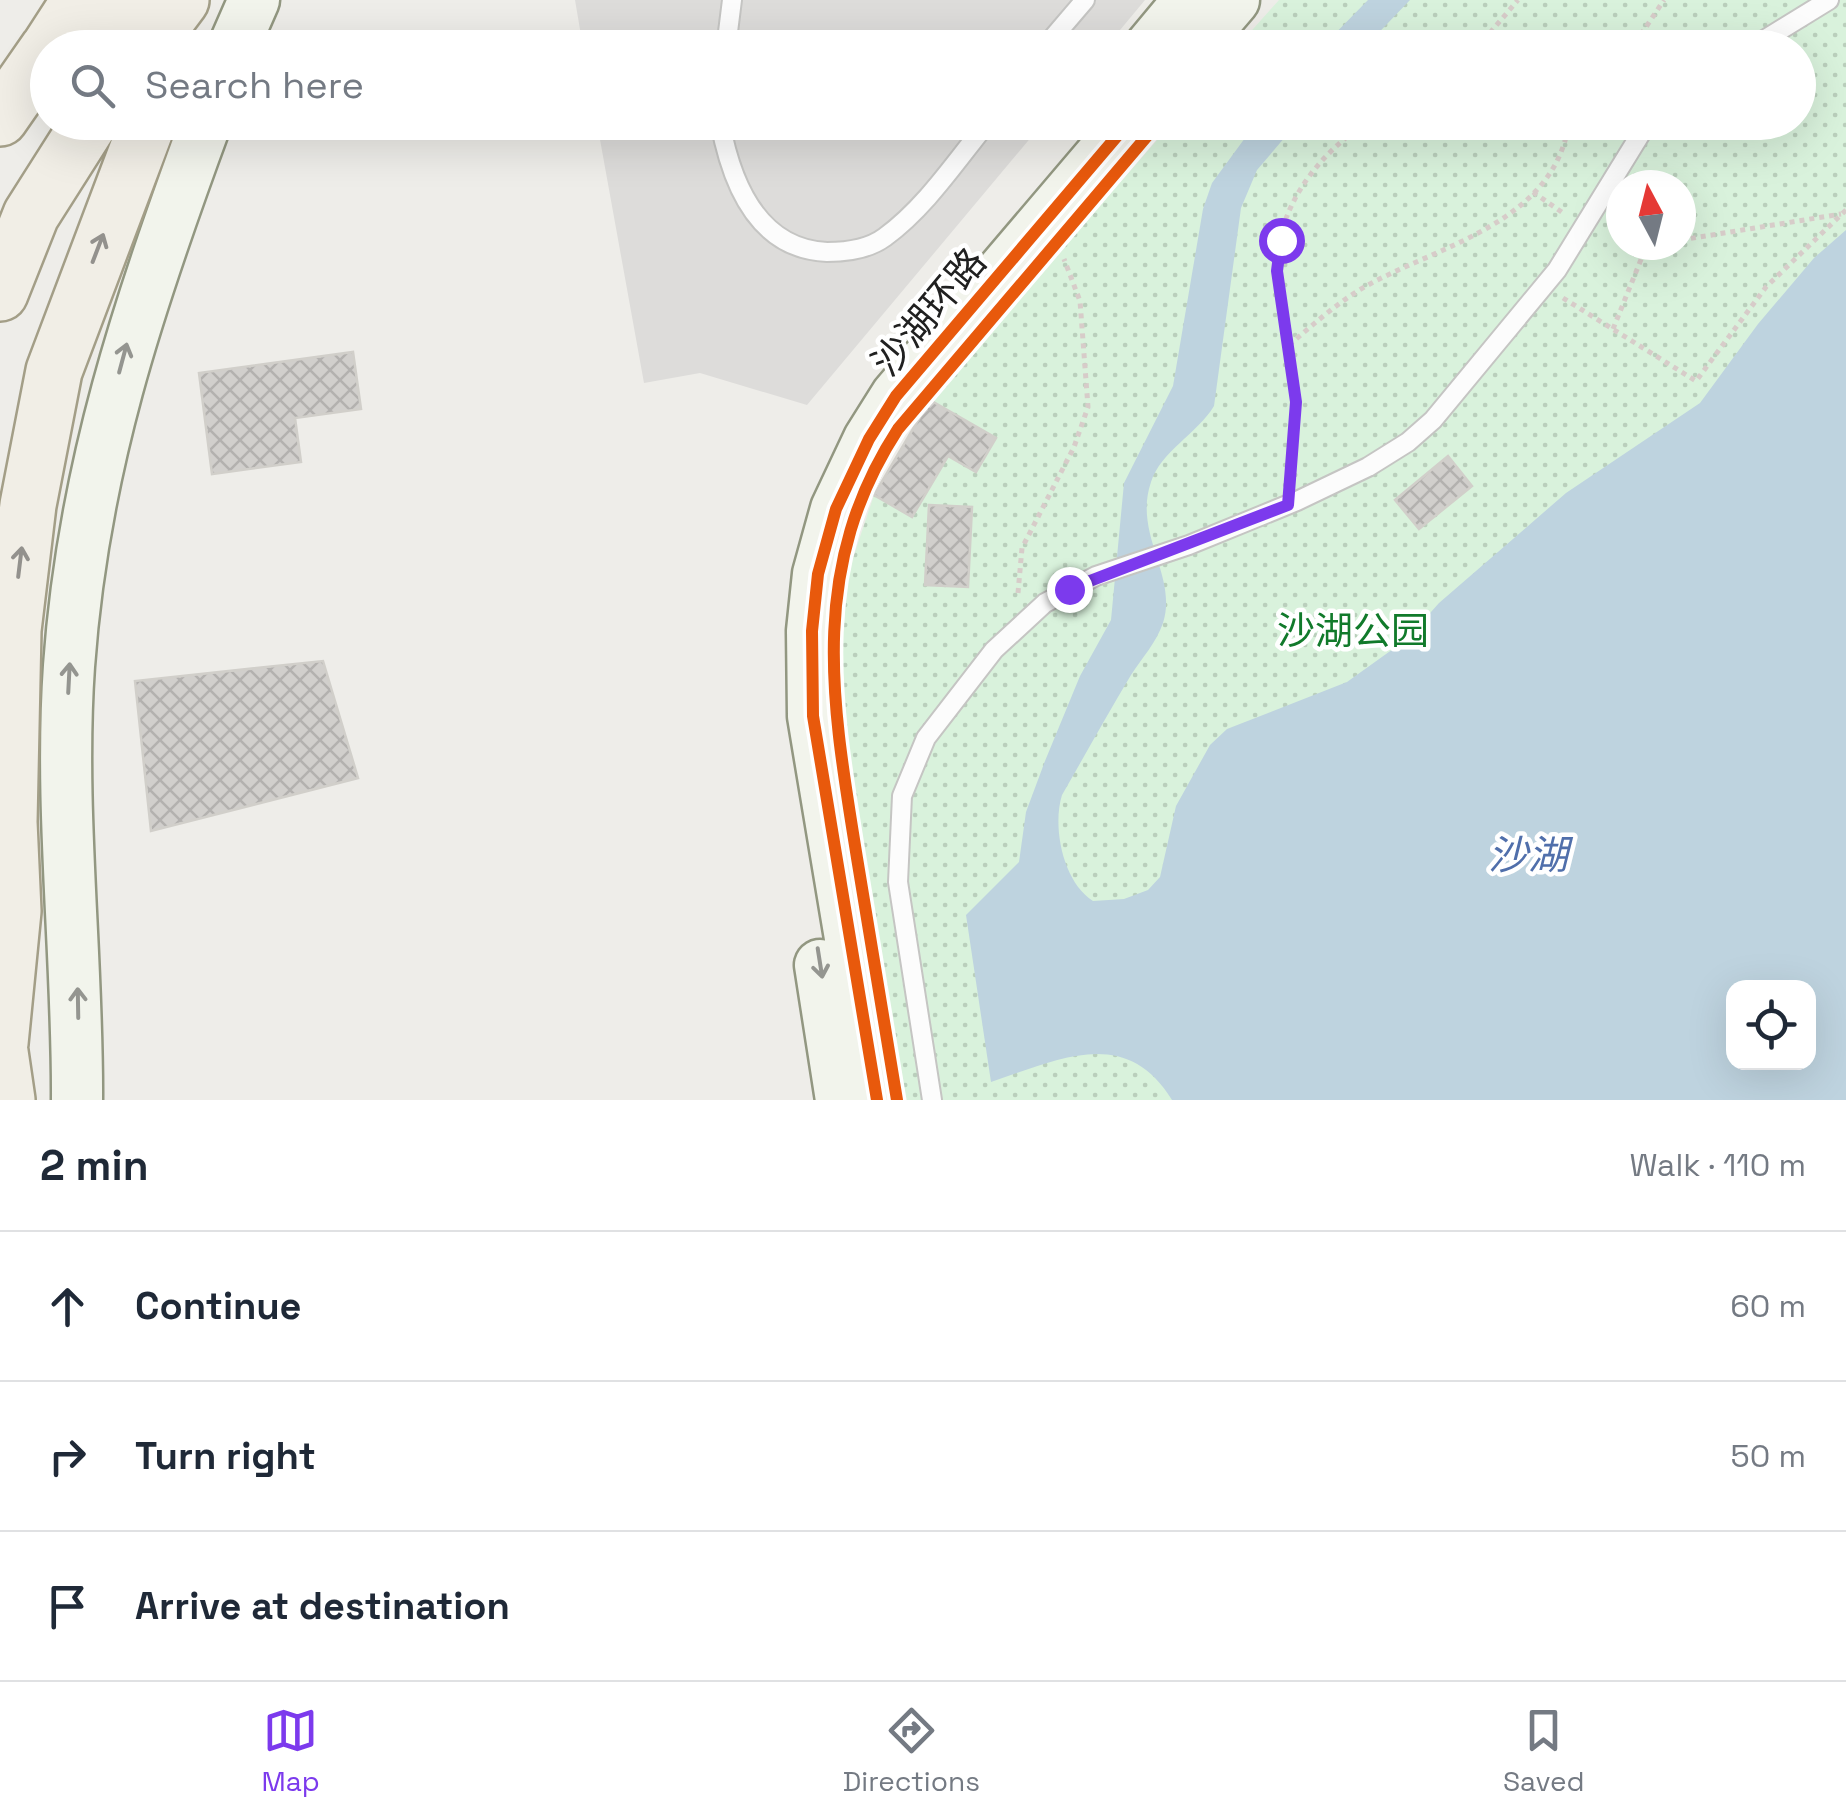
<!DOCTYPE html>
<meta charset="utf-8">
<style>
body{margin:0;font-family:"Space Grotesk","Noto Sans SC",sans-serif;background:#f2f2f3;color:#1f2937}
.controls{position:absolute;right:30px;bottom:30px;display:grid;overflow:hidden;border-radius:20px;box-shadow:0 10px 40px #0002}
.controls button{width:90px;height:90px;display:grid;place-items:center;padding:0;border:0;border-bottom:2px solid #e0e1e3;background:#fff;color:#1f2937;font:50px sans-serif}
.compass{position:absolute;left:1606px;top:170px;width:90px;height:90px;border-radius:50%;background:#fff;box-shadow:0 10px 40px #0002;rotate:353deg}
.stop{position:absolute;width:30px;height:30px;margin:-22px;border:8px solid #7c3aed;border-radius:50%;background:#fff}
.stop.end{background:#7c3aed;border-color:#fff;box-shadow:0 2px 10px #0008}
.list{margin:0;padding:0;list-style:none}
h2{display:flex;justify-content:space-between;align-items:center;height:130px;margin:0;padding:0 40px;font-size:42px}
h2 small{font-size:32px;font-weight:400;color:#747a83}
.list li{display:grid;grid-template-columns:65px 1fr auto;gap:30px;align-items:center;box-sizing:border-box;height:150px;padding:0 40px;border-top:2px solid #e0e1e3}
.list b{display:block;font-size:38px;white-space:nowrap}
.list em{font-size:32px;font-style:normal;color:#747a83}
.icon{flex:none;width:55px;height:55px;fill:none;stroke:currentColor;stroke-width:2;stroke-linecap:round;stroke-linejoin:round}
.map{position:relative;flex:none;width:1846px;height:1100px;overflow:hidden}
.search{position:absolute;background:#fff;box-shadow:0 10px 40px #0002;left:30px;right:30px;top:30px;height:110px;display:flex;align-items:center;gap:25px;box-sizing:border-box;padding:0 35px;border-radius:55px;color:#747a83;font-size:38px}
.sheet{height:580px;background:#fff}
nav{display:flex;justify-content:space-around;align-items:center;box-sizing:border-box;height:140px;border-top:2px solid #e0e1e3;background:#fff;font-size:28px;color:#747a83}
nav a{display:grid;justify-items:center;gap:5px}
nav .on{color:#7c3aed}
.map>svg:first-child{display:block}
.residential{fill:#dddcda}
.park{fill:url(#park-dots);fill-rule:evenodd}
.water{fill:#bed3df;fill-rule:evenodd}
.building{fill:url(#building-cross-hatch);stroke:#d1cfca;stroke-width:2.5}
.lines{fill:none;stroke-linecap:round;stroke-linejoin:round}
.lane-casing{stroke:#c5c5c3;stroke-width:22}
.secondary-casing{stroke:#929781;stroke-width:55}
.primary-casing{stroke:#a39e87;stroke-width:60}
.path{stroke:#d7ccc9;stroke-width:5;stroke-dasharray:5 5;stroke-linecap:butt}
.lane{stroke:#fcfcfc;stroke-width:18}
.secondary{stroke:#f2f4ec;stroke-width:50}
.primary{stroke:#f1eee6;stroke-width:55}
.cycleway-casing{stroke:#fff;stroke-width:19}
.cycleway{stroke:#e8590c;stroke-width:12}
.oneway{stroke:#93918d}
.oneway2{stroke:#949590}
.route{stroke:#7c3aed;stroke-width:12}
.labels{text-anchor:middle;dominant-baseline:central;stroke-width:9;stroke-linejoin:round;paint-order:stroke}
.street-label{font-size:38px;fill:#202020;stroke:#fff}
.park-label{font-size:38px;fill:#117a2b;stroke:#fff}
.water-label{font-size:40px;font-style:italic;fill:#506fab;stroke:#fff}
</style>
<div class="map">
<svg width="1846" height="1100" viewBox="0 0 1846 1100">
<defs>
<pattern id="park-dots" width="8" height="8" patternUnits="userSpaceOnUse" patternTransform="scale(2.5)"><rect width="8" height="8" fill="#d9f2dc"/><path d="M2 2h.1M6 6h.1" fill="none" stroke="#bacfbc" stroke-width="1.8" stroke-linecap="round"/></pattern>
<pattern id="building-cross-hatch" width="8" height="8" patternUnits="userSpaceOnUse" patternTransform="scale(2.5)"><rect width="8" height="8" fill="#d1cfcc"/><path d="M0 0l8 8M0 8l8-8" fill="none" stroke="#b3b1af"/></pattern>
</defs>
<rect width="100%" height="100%" fill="#eeede9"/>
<path class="residential" d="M575,0H1145L1105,48L583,47Z
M597,123H1043L807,405L700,373L644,383Z"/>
<path class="park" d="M1279,0H1846V1100H906L844,730L840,662L849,570L874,495L930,400L1172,123L1798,122V48L1237,47ZM1621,185H1681V245H1621ZM1734,988H1808V1062H1734Z"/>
<path class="water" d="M1368,0H1410L1365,47H1322Z
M1256,123H1297L1257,170L1241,208L1214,406C1197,434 1161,451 1151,482C1133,534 1178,576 1163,623C1156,643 1142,658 1131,675C1107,715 1085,755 1062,795C1052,827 1063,882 1093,901L1124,899L1148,890L1160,877L1176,806L1210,745L1227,729L1347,682L1407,639L1439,603L1566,493L1700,403L1758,324L1814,258L1846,230V1100H1172C1126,1024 1057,1060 991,1082L966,915L1019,862L1026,812L1045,761L1080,676L1111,620L1124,483L1173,386L1203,209L1212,183ZM1734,988H1808V1062H1734Z"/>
<path class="building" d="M353,352L361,409L295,418L301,462L212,474L199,373Z
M930,400L996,438L976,472L948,456L912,517L874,495Z
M1448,456L1472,486L1419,529L1395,500Z
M929,505L972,507L968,587L925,585Z
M323,661L358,778L151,831L135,681Z"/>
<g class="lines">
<g class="lane-casing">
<path id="lane" d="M726,48L732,0
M1044,48L1085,0
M1751,48L1829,0
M720,122C731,182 757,249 827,252C847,252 869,249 885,237C926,207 956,161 988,122
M932,1100L898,882L902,796L926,738L994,650L1045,603L1096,576L1189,545L1297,501L1368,467L1408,442L1433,420L1557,270L1648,122"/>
</g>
<g class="secondary-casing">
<path id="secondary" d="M233,48L254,0
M1149,48L1189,0
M1193,48L1234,0
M820,965L841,1100
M77,1100C78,957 59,809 69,666C83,470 138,306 206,122
M877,1100L813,716L812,631L818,574L836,509L869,439L896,396L1129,122"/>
</g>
<g class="primary-casing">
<path id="primary" d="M49,48L80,0
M97,48L131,0
M145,48L181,0
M0,118L48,49
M0,293L31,215L90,122
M0,1043L13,911L9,822L13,630L28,505L54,371L148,122
M0,1052L7,1100"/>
</g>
<path class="path" d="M1477,48L1518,0
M1626,48L1642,33L1664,0
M1533,192L1563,213
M1681,240L1841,214
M1563,298L1696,381L1766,287L1846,210
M1613,329L1642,257L1655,245
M1289,345C1314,324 1339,301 1368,285C1441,245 1555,222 1569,122
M1290,477C1293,438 1297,400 1292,361C1288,332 1279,305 1277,276C1274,211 1315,157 1367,122
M1018,593L1022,548L1074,447L1088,407L1080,301L1064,259"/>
<use href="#lane" class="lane"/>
<use href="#secondary" class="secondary"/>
<use href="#primary" class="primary"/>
<g class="cycleway-casing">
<path id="cycleway" d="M877,1100L813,716L812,631L818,574L836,509L869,439L896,396L1129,122
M897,1100C884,1019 870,939 857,858C832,703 807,569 898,429L1159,122"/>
</g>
<use href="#cycleway" class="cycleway"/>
</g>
<defs><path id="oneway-shaft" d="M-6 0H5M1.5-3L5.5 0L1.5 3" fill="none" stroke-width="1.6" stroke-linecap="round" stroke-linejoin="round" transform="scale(2.5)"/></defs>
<g class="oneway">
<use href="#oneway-shaft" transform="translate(98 248) rotate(-69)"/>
<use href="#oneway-shaft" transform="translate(20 562) rotate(-83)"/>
</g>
<g class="oneway2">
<use href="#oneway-shaft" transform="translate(123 358) rotate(-75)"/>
<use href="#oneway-shaft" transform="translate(69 678) rotate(-87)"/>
<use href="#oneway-shaft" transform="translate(820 963) rotate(81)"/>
<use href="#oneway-shaft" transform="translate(78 1003) rotate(-91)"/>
</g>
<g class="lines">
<path class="route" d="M1069,589L1288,505L1296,402L1277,271L1281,240"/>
</g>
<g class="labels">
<g class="street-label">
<text transform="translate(929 312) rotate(-50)">沙湖环路</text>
</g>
<g class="park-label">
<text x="1353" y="631">沙湖公园</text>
</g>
<g class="water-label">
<text x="1528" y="855">沙湖</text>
</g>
</g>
</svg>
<div class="controls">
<button><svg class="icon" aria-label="locate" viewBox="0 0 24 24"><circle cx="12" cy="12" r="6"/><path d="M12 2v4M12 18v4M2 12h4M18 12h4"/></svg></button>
</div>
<svg class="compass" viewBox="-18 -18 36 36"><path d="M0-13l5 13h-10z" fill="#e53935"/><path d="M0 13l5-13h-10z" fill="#747a83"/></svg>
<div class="stop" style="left:1281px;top:240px"></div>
<div class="stop end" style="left:1069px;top:589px"></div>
<div class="search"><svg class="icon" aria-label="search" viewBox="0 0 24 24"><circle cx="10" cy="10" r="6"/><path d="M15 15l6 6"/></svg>Search here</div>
</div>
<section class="sheet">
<h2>2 min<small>Walk · 110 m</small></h2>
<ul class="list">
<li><svg class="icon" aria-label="ahead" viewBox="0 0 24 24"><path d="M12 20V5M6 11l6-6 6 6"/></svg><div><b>Continue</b></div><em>60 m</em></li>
<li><svg class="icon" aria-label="right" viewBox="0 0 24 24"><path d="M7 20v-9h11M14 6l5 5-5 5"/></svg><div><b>Turn right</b></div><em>50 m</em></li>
<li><svg class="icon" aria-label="arrive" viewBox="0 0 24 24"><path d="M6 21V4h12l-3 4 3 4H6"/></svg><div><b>Arrive at destination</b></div></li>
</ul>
</section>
<nav>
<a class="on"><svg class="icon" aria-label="map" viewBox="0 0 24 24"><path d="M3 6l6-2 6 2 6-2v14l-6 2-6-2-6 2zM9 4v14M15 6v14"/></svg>Map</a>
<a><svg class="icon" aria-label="directions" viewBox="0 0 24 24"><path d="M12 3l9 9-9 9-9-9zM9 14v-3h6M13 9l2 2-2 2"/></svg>Directions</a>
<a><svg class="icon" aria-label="saved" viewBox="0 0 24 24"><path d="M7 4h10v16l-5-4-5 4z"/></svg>Saved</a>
</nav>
